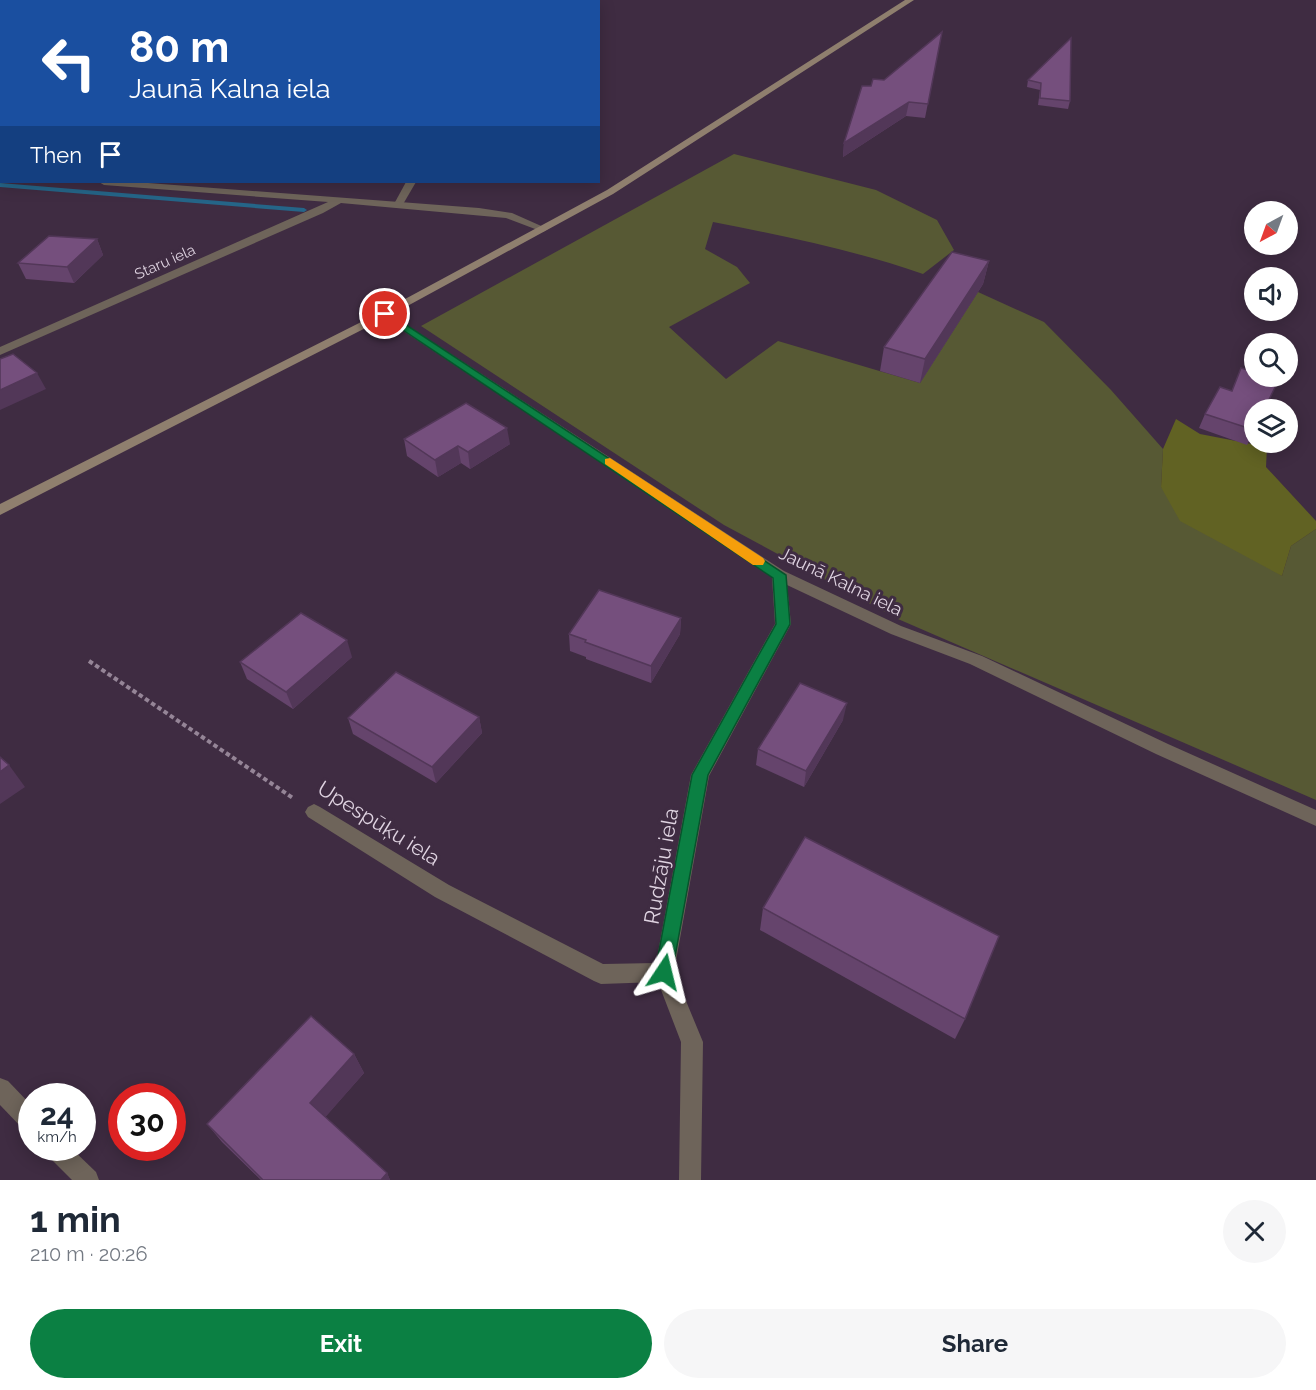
<!DOCTYPE html>
<html lang="en">
<head>
<meta charset="utf-8">
<style>
  :root { --surface:#fff; --page:#f6f6f7; --text:#1f2937; --muted:#747a83; --accent:#0b8043 }
  body { margin:0; font-family:Raleway,sans-serif; background:var(--page); color:var(--text); height:100vh; display:flex; flex-direction:column; font-size:22px; white-space:nowrap }
  * { box-sizing:border-box; margin:0 }
  p { font-size:20px; color:var(--muted) }
  .icon { flex:none; width:33px; height:33px; fill:none; stroke:currentColor; stroke-width:2; stroke-linecap:round; stroke-linejoin:round }
  .map { position:relative; height:1180px; overflow:hidden }
  .panel { display:flex; flex-direction:column; background:var(--surface); flex:1 }
  .panel>* { flex:none }
  .hud { position:absolute; left:0px; top:0px; width:600px; height:183px; box-shadow:0 3px 15px #0003; background:#1a4fa0; color:#fff; overflow:hidden }
  .needle { width:39px; rotate:221deg }
  .controls { position:absolute; left:1244px; top:201px; display:grid; gap:12px }
  .controls a { display:grid; place-items:center; width:54px; height:54px; border-radius:50%; background:var(--surface); box-shadow:0 3px 15px #0003; font-size:30px }
  .speed { position:absolute; left:18px; top:1083px; display:flex; gap:12px; font-size:30px; font-weight:700; text-align:center }
  .speed>* { display:grid; place-content:center; width:78px; height:78px; border-radius:50%; background:var(--surface); box-shadow:0 3px 15px #0003; line-height:1 }
  .speed small { font-size:15px; font-weight:400 }
  .speed .limit { border:9px solid #d22; background:#fff; color:#111 }
  .pin { position:absolute; display:grid; place-items:center; width:51px; height:51px; color:#fff; margin:-26px; border:3px solid #fff; border-radius:50%; box-shadow:0 2px 6px #0007 }
  .me { position:absolute; width:66px; margin:-33px; rotate:10deg; stroke-linejoin:round; filter:drop-shadow(0 0 4px #0008) }
  .turn { display:flex; align-items:center; gap:21px; height:126px; padding:0 30px; font-size:27px }
  .turn .icon { width:78px; height:78px; stroke-width:2.5 }
  .turn b { display:block; font-size:42px; line-height:51px }
  .then { display:flex; align-items:center; height:57px; padding:0 30px; background:#0003; gap:12px; font-size:22px }
  .round { display:grid; place-items:center; flex:none; width:63px; height:63px; border-radius:32px; background:var(--page) }
  .overview { display:flex; align-items:center; justify-content:space-between; height:102px; padding:0 30px }
  h1 { font-size:36px; font-weight:700; line-height:45px }
  .primary-button { display:flex; gap:12px; margin-top:auto; padding:12px 30px }
  .primary-button a { flex:1; height:69px; border-radius:36px; background:var(--accent); color:#fff; font-size:24px; font-weight:700; line-height:69px; text-align:center }
  .primary-button a+a { background:var(--page); color:var(--text) }
  .map>svg:first-child { display:block }
</style>
</head>
<body>
<div class="map">
<svg width="1316" height="1180" viewBox="0 0 1316 1180">
  <rect width="100%" height="100%" fill="#3f2c42"/>
  <path fill="#575934" d="M734,154l142,36 61,30 17,30 -31,24c-69,-24 -139,-38 -210,-52l-8,27 32,18 13,16 -81,44 57,52 52,-38 142,42 58,-91 66,30 67,68 52,59 -2,38 121,89 9,-30 25,-17v271l-418,-181 -174,-94 -303,-199z"/>
  <path fill="#616223" d="M1176,419l24,15 67,13 -1,20 50,54v8l-25,17 -9,30 -102,-55 -19,-34 2,-38z"/>
  <g fill="none" stroke-linecap="round" stroke-linejoin="round">
    <path fill="#256588" fill-rule="evenodd" d="M0,183l304,25 3,2 -3,2 -304,-25z"/>
    <path stroke="#958597" stroke-width="2" stroke-dasharray="2 1.5" stroke-linecap="butt" d="M122,2l3,-2"/>
    <path stroke="#958597" stroke-width="4" stroke-dasharray="4.5 3" stroke-linecap="butt" d="M89,661l204,137"/>
    <path fill="#6e645a" fill-rule="evenodd" d="M406,182h10l-14,24h-6l-2,-2z"/>
    <g fill="#6e645a" fill-rule="evenodd">
      <path d="M0,67h2l-2,5z"/>
      <rect x="0" y="171" width="2" height="6"/>
      <path d="M99,182h36l344,26 33,5 36,16 -5,3 -37,-14 -165,-15 -18,10 -323,142v-8l328,-145 -224,-17z"/>
      <path d="M385,311l399,260 117,55 81,30 186,88 148,66v16l-160,-72 -186,-90 -79,-30 -104,-49 4,39 -82,152 -35,196 29,70 -2,138h-22l2,-138 -23,-60 -57,2 -7,-3 -159,-84 -127,-80 -3,-5 3,-5 6,-3 6,3 129,78 154,79 53,-1 35,-188 84,-151 -3,-47 -391,-261 -2,-2z"/>
      <path d="M0,1078l8,3 24,25v27l-8,-3 -24,-25z"/>
      <path d="M45,1148h26l25,24 3,8h-27l-24,-24z"/>
    </g>
    <path fill="#8f7f6e" fill-rule="evenodd" d="M905,0h9l-301,194 -224,122 -389,199v-11l381,-192 226,-122z"/>
  </g>
  <g fill="#65446c">
    <path d="M942,32l-17,86 -19,-2 -63,41 1,-14 27,-57 13,-6z"/>
    <path d="M1071,38l-1,63 -2,8 -30,-4 2,-15 -13,-3 1,-7z"/>
    <path d="M2,95v31l-2,-1v-29z"/>
    <path d="M97,239l6,16 -29,28 -48,-4 -8,-16z"/>
    <path d="M989,261l-6,23 -63,99 -40,-12 4,-24z"/>
    <path d="M1241,368l13,42v21l-7,14 -48,-17 6,-14 27,-24z"/>
    <path d="M404,439l106,5 -40,25 -9,-6 -23,14 -31,-21z"/>
    <path d="M681,618l-1,16 -29,49 -65,-24v-2l-16,-6 -1,-17z"/>
    <path d="M352,657l-59,52 -46,-30 -7,-17z"/>
    <path d="M479,717l3,16 -46,50 -83,-49 -5,-16z"/>
    <path d="M843,720l-39,67 -48,-22 2,-16z"/>
    <path d="M763,908l202,111 -10,20 -195,-109z"/>
    <path d="M354,1054l10,19 -39,44 62,56 3,7h-129l-39,-38 -15,-18z"/>
  </g>
  <g fill="#523758">
    <path d="M0,0h9l-2,2h-5v3l-2,1z"/>
    <path d="M909,102l-3,14 -63,41 1,-14z"/>
    <path d="M97,239l6,16 -29,28 -7,-16z"/>
    <path d="M989,261l-6,23 -63,99 5,-24z"/>
    <path d="M37,373l9,16 -46,21v-20z"/>
    <path d="M507,428l3,16 -40,25 -2,-17z"/>
    <path d="M458,446l3,17 -23,14 -3,-17z"/>
    <path d="M681,618l-1,16 -29,49v-17z"/>
    <path d="M347,640l5,17 -59,52 -7,-17z"/>
    <path d="M847,703l-4,17 -39,67 2,-16z"/>
    <path d="M479,717l3,16 -46,50 -4,-16z"/>
    <path d="M9,765l16,22 -25,17v-32z"/>
    <path d="M354,1054l10,19 -42,48 -12,-18z"/>
    <path d="M387,1173l3,7h-9z"/>
  </g>
  <g fill="#754f7d" stroke="#523758" stroke-width="1.5">
    <path d="M942,32l-14,72 -19,-2 -65,41 18,-57h9l2,-7 11,1z"/>
    <path d="M1071,38l-1,63 -30,-3 1,-15 -13,-3z"/>
    <path d="M2,95v17h-2v-16z"/>
    <path d="M49,236l48,3 -30,28 -49,-4z"/>
    <path d="M952,252l37,9 -64,98 -41,-12z"/>
    <path d="M13,354l24,19 -37,17v-31z"/>
    <path d="M1241,368l13,4v4h17l8,3 -15,31h-10v20l-49,-16 15,-27 12,4z"/>
    <path d="M466,403l41,25 -39,24 -10,-6 -23,14 -31,-21z"/>
    <path d="M599,590l82,28 -30,48 -66,-24 1,-2 -17,-6z"/>
    <path d="M301,613l46,27 -61,52 -46,-30z"/>
    <path d="M396,672l83,45 -47,50 -84,-49z"/>
    <path d="M800,683l47,20 -41,68 -48,-22z"/>
    <path d="M0,757l9,8 -9,7z"/>
    <path d="M805,837l194,99 -34,83 -202,-111z"/>
    <path d="M311,1016l43,38 -44,49 77,70 -6,7h-118l-56,-56z"/>
  </g>
  <path fill="#0b8043" stroke="#07532c" stroke-width="1.5" d="M385,311l401,264 4,49 -82,151 -37,204 -7,2 -6,-2 -3,-7 37,-197 84,-151 -3,-46 -391,-262 -2,-2z"/>
  <path fill="#f59e0b" d="M610,458l153,100 2,3 -2,4h-10l-148,-101v-5z"/>
  <g text-anchor="middle" dominant-baseline="central" stroke-width="6" stroke-linejoin="round" paint-order="stroke">
    <g font-size="15" fill="#dfd3e1" stroke="#3f2c42">
      <text transform="translate(165 262) rotate(-24)">Staru iela</text>
    </g>
    <g font-size="18" fill="#dfd3e1" stroke="#3f2c42">
      <text transform="translate(841 581) rotate(26)">Jaunā Kalna iela</text>
    </g>
    <g font-size="21" fill="#dfd3e1" stroke="#3f2c42">
      <text transform="translate(379 823) rotate(32)">Upespūķu iela</text>
      <text transform="translate(661 866) rotate(-80)">Rudzāju iela</text>
    </g>
  </g>
</svg>
<div class="controls">
<a><svg class="needle" viewBox="-14 -14 28 28"><path d="M0-13l5 13h-10z" fill="#e53935"/><path d="M0 13l5-13h-10z" fill="#747a83"/></svg></a>
<a><svg class="icon" aria-label="sound" viewBox="0 0 24 24"><path d="M4 9h4l5-4v14l-5-4H4zM17 9q2 3 0 6"/></svg></a>
<a><svg class="icon" aria-label="search" viewBox="0 0 24 24"><circle cx="10" cy="10" r="6"/><path d="M15 15l6 6"/></svg></a>
<a><svg class="icon" aria-label="layers" viewBox="0 0 24 24"><path d="M12 4l9 5-9 5-9-5zM3 14l9 5 9-5"/></svg></a>
</div>
<div class="speed"><div>24<small>km/h</small></div><div class="limit">30</div></div>
<div class="pin" style="left:385px;top:314px;background:#d93025"><svg class="icon" aria-label="arrive" viewBox="0 0 24 24"><path d="M6 21V4h12l-3 4 3 4H6"/></svg></div>
<svg class="me" style="left:664px;top:972px" viewBox="-20 -20 40 40"><path d="M0-17L14 15 0 8-14 15z" fill="#0b8043" stroke="#fff" stroke-width="4"/></svg>
<div class="hud">
<div class="turn"><svg class="icon" aria-label="left" viewBox="0 0 24 24"><path d="M17 20v-9H6M10 6l-5 5 5 5"/></svg><div><b>80 m</b>Jaunā Kalna iela</div></div>
<div class="then">Then<svg class="icon" aria-label="arrive" viewBox="0 0 24 24"><path d="M6 21V4h12l-3 4 3 4H6"/></svg></div>
</div>
</div>
<section class="panel">
<div class="overview"><div><h1>1 min</h1><p>210 m · 20:26</p></div><a class="round"><svg class="icon" aria-label="close" viewBox="0 0 24 24"><path d="M6 6l12 12M18 6L6 18"/></svg></a></div>
<div class="primary-button"><a>Exit</a><a>Share</a></div>
</section>
</body>
</html>
